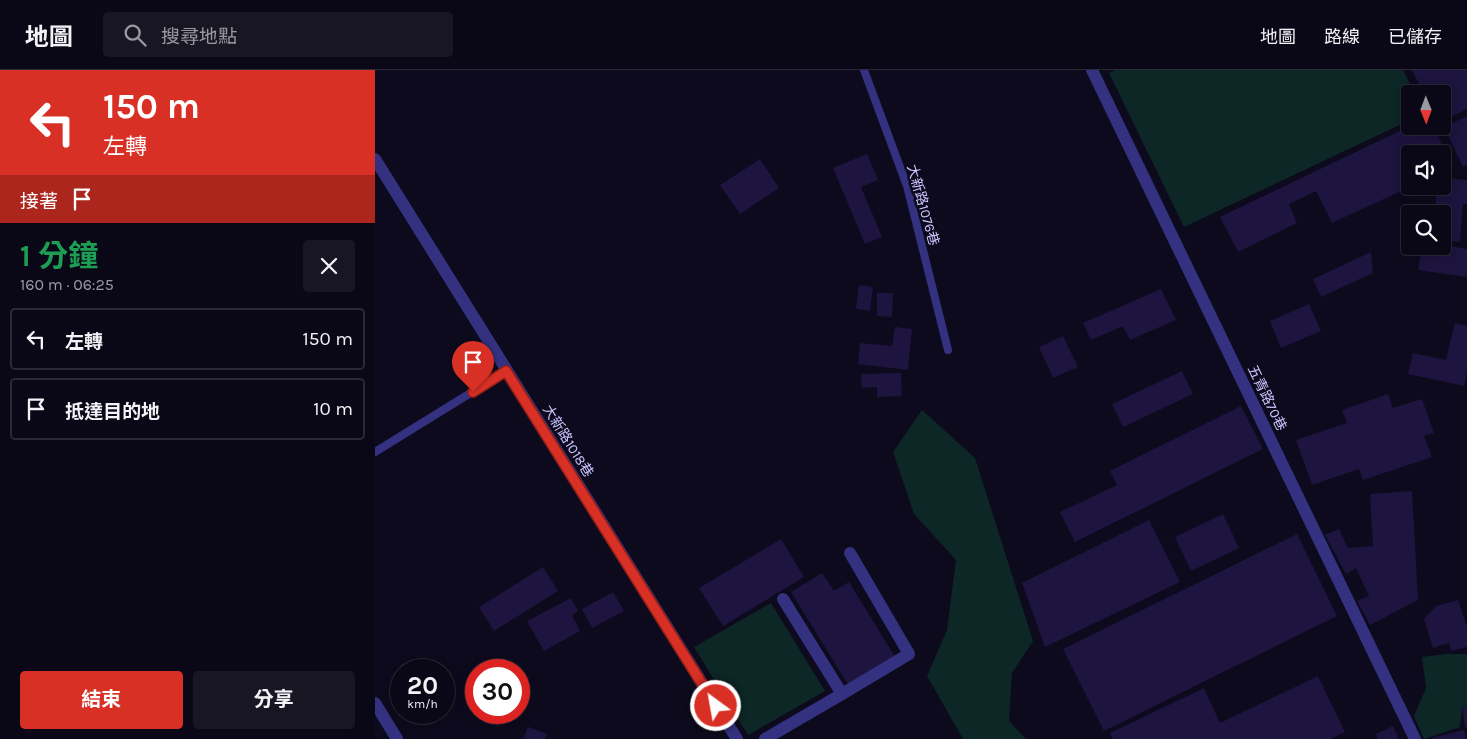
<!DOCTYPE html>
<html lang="zh-TW">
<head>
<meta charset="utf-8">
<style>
  :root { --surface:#0a0816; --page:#181623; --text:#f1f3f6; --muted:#999aa1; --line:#2a2935; --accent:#d93025 }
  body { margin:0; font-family:Karla,"Noto Sans TC",sans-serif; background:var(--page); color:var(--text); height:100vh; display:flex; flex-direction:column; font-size:19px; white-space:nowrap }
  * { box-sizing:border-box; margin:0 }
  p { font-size:16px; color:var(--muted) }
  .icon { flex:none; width:28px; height:28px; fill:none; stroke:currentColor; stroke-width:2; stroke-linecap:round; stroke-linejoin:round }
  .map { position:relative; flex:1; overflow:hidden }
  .sheet { display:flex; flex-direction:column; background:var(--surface); width:375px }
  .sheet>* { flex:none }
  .guide { background:#d93025; color:#fff; overflow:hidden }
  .needle { width:32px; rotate:179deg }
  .fabs { position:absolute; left:1026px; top:15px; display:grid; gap:10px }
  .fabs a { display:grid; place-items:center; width:50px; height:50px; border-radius:5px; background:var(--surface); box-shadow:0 2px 12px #0003,0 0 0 1px var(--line); font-size:25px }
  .speed { position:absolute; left:15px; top:589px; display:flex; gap:10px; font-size:25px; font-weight:700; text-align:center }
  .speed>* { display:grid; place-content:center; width:65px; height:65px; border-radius:50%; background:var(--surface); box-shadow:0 2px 12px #0003,0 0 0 1px var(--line); line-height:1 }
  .speed small { font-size:12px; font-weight:400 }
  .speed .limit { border:8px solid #d22; background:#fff; color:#111 }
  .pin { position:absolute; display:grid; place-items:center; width:42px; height:42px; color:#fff; margin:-51px -21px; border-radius:50% 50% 50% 0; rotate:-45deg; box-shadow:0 0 5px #0007 }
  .pin .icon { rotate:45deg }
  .me { position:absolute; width:55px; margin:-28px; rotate:328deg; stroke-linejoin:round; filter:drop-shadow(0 0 4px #0008) }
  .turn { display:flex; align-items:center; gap:18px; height:105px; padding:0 20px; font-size:22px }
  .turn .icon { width:65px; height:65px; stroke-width:2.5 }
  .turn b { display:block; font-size:35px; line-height:42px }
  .then { display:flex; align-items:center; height:48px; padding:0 20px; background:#0003; gap:10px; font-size:19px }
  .round { display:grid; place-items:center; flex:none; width:52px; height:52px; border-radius:5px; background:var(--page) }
  .head { display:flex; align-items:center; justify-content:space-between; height:85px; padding:0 20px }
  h1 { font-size:30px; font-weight:700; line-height:38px; color:#1e9e55 }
  .cta { display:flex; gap:10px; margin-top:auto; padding:10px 20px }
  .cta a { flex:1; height:58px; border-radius:5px; background:var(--accent); color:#fff; font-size:20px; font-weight:700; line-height:58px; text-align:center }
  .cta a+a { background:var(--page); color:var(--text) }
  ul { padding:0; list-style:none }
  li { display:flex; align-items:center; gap:15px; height:62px; margin:0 10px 8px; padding:0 10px; border:2px solid var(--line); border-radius:5px }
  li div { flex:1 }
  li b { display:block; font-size:19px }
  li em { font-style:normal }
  header { display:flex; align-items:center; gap:30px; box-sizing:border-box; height:70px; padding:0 25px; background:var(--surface); border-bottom:1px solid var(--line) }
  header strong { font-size:24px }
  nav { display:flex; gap:28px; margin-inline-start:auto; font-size:18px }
  .search { width:350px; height:45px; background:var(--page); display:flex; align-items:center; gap:12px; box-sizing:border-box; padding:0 18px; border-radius:5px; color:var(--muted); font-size:19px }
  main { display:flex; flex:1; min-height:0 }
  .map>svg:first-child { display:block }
</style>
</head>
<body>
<header>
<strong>地圖</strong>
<div class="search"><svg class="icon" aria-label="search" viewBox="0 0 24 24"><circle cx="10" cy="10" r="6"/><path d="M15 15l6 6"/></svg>搜尋地點</div>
<nav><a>地圖</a><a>路線</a><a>已儲存</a></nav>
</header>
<main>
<section class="sheet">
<div class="guide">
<div class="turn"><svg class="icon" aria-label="left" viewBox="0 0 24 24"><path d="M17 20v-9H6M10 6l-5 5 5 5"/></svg><div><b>150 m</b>左轉</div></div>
<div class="then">接著<svg class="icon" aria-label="arrive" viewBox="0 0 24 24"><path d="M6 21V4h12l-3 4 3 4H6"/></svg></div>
</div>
<div class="head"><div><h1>1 分鐘</h1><p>160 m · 06:25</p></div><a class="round"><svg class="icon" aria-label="close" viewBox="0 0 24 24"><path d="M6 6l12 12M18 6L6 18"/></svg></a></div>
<ul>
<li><svg class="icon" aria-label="left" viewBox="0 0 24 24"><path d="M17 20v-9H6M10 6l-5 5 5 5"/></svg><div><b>左轉</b></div><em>150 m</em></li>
<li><svg class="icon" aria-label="arrive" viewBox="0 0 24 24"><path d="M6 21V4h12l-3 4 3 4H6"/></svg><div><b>抵達目的地</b></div><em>10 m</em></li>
</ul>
<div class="cta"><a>結束</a><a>分享</a></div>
</section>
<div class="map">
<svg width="1092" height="669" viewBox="0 0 1092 669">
  <rect width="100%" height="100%" fill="#0d0a1d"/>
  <g fill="#0c2726">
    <path d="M741,0h287l12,24h-5v26l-226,107 -75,-154z"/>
    <path d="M547,340l53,48 58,183 -21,32 -3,48 17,18h-63l-36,-63 20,-46 9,-70 -42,-46 -21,-62z"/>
    <path d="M396,533l54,88 -77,44 -54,-88z"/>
    <path d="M1071,584h21v52l-5,1 -2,20 -36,12 -10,-23 12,-28 -4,-31z"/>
  </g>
  <g fill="#1d143f">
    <path d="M1037,0h55v39l-24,12v-27h-19z"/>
    <path d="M1092,46v49l-4,2 -19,-40z"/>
    <path d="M1035,56h23l20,41 -10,5v-18h-33v33l-78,36 -16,-32 -27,13 8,19 -59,29 -18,-35z"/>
    <path d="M492,84l11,26 -17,7 21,50 -17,7 -32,-76z"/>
    <path d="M385,89l19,29 -39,26 -20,-29z"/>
    <path d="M1068,108l24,2v24h-4l-3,38 -17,-2v-26h-8l2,-28h6z"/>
    <path d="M1068,175l24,4v28l-49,-7 4,-24z"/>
    <path d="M996,182l2,21 -52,24 -8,-18z"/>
    <path d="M484,215l14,2 -3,24 -14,-2z"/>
    <path d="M786,219l15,31 -46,20 -7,-14 -32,14 -8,-17z"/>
    <path d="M502,223h16l-1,24 -15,-1z"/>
    <path d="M934,234l12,27 -40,17 -11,-27z"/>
    <path d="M1080,253l12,3v45l-3,15 -56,-12 5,-21 33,7z"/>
    <path d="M520,257l17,2 -4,41 -50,-6 2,-21 32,3z"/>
    <path d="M688,266l15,31 -25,11 -14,-31z"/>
    <path d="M807,301l11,23 -70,33 -11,-23z"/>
    <path d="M526,303l1,23 -25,1v-10l-15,1 -1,-14z"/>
    <path d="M1013,324l5,14 29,-9 12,34 -10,3 8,21 -69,23 -4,-11 -47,16 -16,-45 51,-17 -5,-13z"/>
    <path d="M866,336l22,43 -188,93 -15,-30 57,-27 -7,-14z"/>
    <path d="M1037,421l6,109 -48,25 -13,-24 12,-5 -13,-28 -10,6 -21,-39 14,-6 9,19 25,-2 -3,-52z"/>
    <path d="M848,444l16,34 -48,23 -16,-34z"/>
    <path d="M774,450l31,62 -135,65 -23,-64z"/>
    <path d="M922,464l40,82 -233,115 -41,-82z"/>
    <path d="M406,469l23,38 -81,49 -24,-38z"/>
    <path d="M168,497l15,24 -64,40 -15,-24z"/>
    <path d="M447,503l12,18 15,-9 48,78 -47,28 -59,-96z"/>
    <path d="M238,522l11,19 -32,17 -10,-19z"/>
    <path d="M196,528l7,13 -6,4 8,16 -36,20 -17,-30z"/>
    <path d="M1083,530l9,27v20l-16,4 -2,-8 -16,5 -9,-29 12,-13z"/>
    <path d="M943,606l27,56 -15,7h-217l-3,-6 94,-45 16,35z"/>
    <path d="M1092,636v21l-2,1 -3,-21z"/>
    <path d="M1018,656l6,13h-21l-2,-5z"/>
    <path d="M153,657l19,7 -2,5h-22z"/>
    <path d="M1089,660l2,9h-34v-1z"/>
  </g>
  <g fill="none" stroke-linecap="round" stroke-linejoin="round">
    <g stroke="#333180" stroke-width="8">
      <path d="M489,0l43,116 41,164"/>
      <path d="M0,382l131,-81"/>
    </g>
    <g stroke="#333180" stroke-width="12">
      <path d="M717,0l323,669"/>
      <path d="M0,89l362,580"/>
      <path d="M467,624l67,-40 -59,-101"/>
      <path d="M0,633l22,36"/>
      <path d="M390,669l77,-45 -59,-95"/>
    </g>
  </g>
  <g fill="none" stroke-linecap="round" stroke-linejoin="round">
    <defs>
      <path id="route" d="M98,322l33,-21 210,335"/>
    </defs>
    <use href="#route" stroke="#8d1f18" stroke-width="12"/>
    <use href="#route" stroke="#d93025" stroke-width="9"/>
  </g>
  <g text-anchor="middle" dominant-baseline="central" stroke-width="5" stroke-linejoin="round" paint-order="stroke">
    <g font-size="14" fill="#ccc5ff" stroke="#0d0a1d">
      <text transform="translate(548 135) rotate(74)">大新路1076巷</text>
      <text transform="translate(892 328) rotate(64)">五青路70巷</text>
      <text transform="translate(193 371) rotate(58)">大新路1018巷</text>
    </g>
  </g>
</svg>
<div class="fabs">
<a><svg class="needle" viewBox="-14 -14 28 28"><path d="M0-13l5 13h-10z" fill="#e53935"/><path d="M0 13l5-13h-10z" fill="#999aa1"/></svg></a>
<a><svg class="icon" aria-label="sound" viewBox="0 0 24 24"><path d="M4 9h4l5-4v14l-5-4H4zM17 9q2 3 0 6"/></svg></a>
<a><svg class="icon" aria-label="search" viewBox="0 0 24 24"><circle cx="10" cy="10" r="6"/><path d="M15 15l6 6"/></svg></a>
</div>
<div class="speed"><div>20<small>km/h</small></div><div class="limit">30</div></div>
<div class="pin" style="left:98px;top:322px;background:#d93025"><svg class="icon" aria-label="arrive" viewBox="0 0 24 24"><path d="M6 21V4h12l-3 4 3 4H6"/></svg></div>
<svg class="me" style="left:341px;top:636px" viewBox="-20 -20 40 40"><circle r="17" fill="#d93025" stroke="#fff" stroke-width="3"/><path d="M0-11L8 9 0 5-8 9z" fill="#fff"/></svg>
</div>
</main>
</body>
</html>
